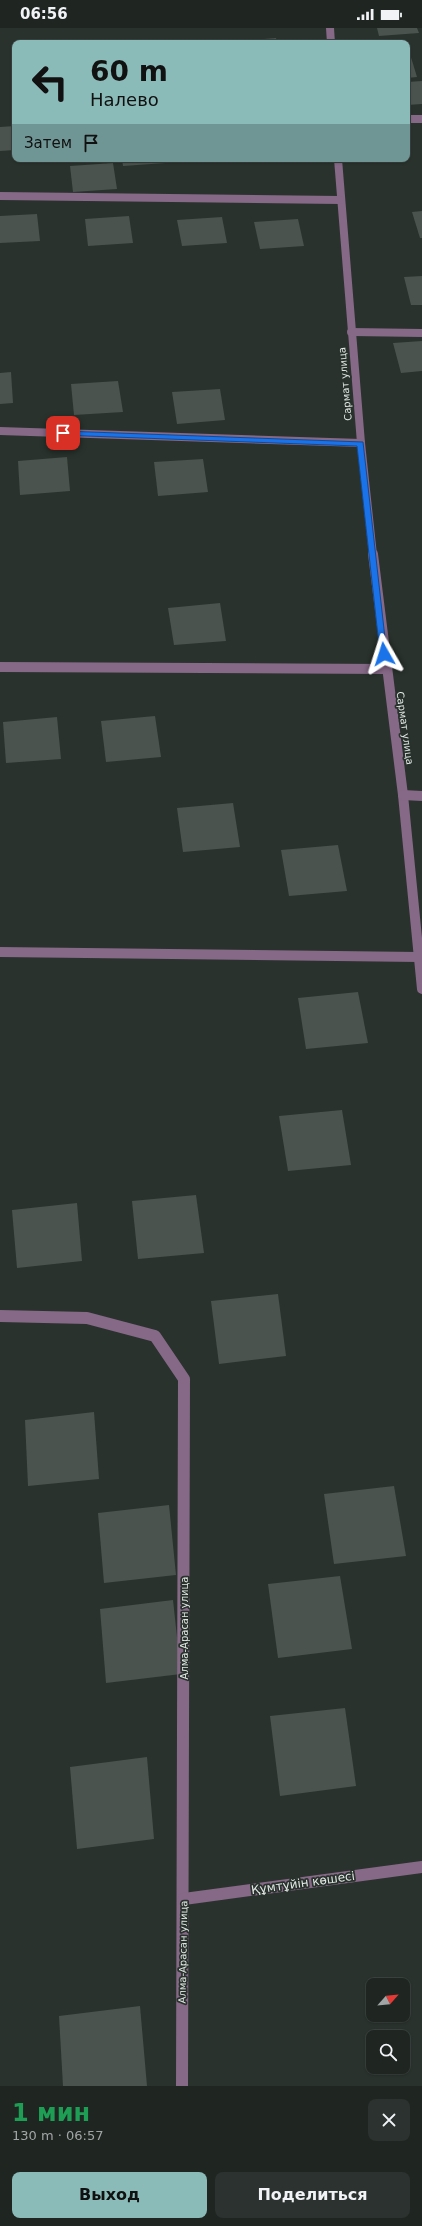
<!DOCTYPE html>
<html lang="ru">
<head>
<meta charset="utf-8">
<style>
  :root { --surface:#1f2622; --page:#2c322f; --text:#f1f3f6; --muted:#a1a5a5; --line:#3c4340; --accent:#8bbbb9 }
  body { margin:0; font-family:"DejaVu Sans",sans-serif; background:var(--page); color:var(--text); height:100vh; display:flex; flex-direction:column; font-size:15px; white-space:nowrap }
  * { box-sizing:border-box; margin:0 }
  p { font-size:13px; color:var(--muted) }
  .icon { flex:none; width:22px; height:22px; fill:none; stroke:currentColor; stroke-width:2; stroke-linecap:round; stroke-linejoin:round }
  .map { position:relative; height:2058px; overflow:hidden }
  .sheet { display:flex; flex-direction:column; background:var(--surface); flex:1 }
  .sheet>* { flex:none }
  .top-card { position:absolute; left:12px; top:12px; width:398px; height:122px; border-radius:8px; box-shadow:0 1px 3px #0004,0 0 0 1px var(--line); background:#8bbbb9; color:#111; overflow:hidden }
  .needle { width:26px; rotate:63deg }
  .buttons { position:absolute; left:366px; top:1950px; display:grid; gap:8px }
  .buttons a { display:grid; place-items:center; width:44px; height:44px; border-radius:8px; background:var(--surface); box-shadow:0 1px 3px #0004,0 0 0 1px var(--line); font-size:20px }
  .pin { position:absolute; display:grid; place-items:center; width:34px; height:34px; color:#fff; margin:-17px; border-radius:8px; box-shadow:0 2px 6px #0006 }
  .me { position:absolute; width:44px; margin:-22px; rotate:354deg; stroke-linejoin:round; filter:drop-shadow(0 0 3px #0008) }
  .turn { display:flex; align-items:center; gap:14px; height:84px; padding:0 12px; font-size:18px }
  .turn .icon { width:52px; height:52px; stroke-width:2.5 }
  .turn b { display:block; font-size:28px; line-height:34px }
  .then { display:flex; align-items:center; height:38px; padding:0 12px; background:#0003; gap:8px; font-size:15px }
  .round { display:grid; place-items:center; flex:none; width:42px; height:42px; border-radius:8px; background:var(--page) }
  .headline { display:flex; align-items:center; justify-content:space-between; height:68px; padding:0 12px }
  h1 { font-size:24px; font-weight:700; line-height:30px; color:#1e9e55 }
  .button { display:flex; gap:8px; margin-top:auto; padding:8px 12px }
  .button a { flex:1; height:46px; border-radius:8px; background:var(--accent); color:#111; font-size:16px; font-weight:700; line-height:46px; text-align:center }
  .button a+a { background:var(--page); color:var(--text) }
  .status { display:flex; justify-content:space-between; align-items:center; height:28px; padding:0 20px; background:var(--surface); direction:ltr }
  .status svg { height:11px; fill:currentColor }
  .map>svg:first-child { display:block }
</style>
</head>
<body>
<div class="status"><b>06:56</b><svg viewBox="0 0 49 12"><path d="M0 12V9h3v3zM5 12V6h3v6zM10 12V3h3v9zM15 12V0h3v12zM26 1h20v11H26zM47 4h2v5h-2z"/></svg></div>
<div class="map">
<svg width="422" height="2058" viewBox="0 0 422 2058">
  <rect width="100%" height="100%" fill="#29322d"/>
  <g fill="#4a534e">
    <path d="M377,0h40l2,5 -40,3z"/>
    <path d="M276,10l1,5h-40l-1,-2z"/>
    <path d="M407,26h3l7,23 -10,1z"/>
    <path d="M422,53v23l-15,1v-23z"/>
    <path d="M15,98v24l-15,1v-24z"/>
    <path d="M122,131h43l1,4 -43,3z"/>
    <path d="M113,135l4,26 -44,3 -3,-26z"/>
    <path d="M422,183v27h-2l-8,-26z"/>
    <path d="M37,186l3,27 -40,2v-27z"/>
    <path d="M129,188l4,27 -45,3 -3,-27z"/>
    <path d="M222,189l5,26 -45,3 -5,-26z"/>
    <path d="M298,191l6,27 -44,3 -6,-27z"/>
    <path d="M422,248v29h-11l-7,-28z"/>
    <path d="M422,313v30l-21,2 -8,-30z"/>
    <path d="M11,344l2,31 -13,1v-31z"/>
    <path d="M118,353l5,31 -49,3 -3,-31z"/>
    <path d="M220,361l5,31 -48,4 -5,-32z"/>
    <path d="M67,429l3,34 -50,4 -2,-34z"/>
    <path d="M203,431l5,33 -50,4 -4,-34z"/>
    <path d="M220,575l6,38 -52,4 -6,-37z"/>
    <path d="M155,688l6,41 -55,5 -5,-41z"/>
    <path d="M57,689l4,42 -55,4 -3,-41z"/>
    <path d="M233,775l7,44 -57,5 -6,-44z"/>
    <path d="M338,817l9,46 -58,5 -8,-46z"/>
    <path d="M358,964l10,51 -62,6 -8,-51z"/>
    <path d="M342,1082l9,55 -63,6 -9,-55z"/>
    <path d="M196,1167l8,58 -66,6 -6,-58z"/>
    <path d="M77,1175l5,58 -65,7 -5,-58z"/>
    <path d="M278,1266l8,62 -67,8 -8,-63z"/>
    <path d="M94,1384l5,67 -71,7 -3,-66z"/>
    <path d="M394,1458l12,70 -72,8 -10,-70z"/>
    <path d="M169,1477l7,70 -72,8 -6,-70z"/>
    <path d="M340,1548l12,73 -74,9 -10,-74z"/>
    <path d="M173,1572l8,74 -75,9 -6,-74z"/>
    <path d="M345,1680l11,78 -76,10 -10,-80z"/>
    <path d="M147,1729l7,82 -77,10 -7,-82z"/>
    <path d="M140,1978l7,80h-84l-4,-70z"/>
  </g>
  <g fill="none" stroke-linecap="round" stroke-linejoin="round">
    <g stroke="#866887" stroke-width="8">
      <path d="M330,0l1,15"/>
      <path d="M407,91h15"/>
      <path d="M338,131l23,284 12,112"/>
      <path d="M0,168l340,4"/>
      <path d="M351,304l71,1"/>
      <path d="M0,403l361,12"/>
    </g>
    <g stroke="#866887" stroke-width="10">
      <path d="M373,526l30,241 19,194"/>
      <path d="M0,639l386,2"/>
      <path d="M403,767l19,1"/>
      <path d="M0,924l419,5"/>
    </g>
    <g stroke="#866887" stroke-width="12">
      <path d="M0,1288l87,2 68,18 29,43 -2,707"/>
      <path d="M184,1871l238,-32"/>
    </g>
  </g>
  <path fill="#1a73e8" stroke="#114b97" d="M63,403l300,11 24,214 -3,1 -4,-3 -23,-208 -297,-11v-3z"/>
  <g text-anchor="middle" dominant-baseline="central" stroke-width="3.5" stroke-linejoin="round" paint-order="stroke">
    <g font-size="10" fill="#e2e8e5" stroke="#29322d">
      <text transform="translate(345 356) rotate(-95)">Сармат улица</text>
      <text transform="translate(405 700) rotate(82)">Сармат улица</text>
      <text transform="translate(184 1600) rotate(-90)">Алма-Арасан улица</text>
      <text transform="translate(183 1924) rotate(-89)">Алма-Арасан улица</text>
    </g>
    <g font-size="12" fill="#e2e8e5" stroke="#29322d">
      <text transform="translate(303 1855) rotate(-8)">Құмтұйiн көшесі</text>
    </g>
  </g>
</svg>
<div class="buttons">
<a><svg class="needle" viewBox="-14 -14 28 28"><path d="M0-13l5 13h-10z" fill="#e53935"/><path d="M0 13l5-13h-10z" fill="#a1a5a5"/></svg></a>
<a><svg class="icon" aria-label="search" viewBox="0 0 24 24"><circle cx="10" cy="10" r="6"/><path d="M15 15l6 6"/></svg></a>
</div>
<div class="pin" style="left:63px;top:405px;background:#d93025"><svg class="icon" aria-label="arrive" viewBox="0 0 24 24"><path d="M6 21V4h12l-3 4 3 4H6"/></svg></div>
<svg class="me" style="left:384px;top:626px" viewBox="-20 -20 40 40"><path d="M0-17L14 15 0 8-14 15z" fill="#1a73e8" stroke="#fff" stroke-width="4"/></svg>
<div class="top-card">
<div class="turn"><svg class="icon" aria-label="left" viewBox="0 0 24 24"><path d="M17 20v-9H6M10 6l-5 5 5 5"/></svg><div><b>60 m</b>Налево</div></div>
<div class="then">Затем<svg class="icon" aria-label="arrive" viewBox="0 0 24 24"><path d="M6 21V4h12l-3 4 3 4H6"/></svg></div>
</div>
</div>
<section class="sheet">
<div class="headline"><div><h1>1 мин</h1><p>130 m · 06:57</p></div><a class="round"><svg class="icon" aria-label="close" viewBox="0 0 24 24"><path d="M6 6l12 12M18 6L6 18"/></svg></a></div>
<div class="button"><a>Выход</a><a>Поделиться</a></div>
</section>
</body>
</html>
